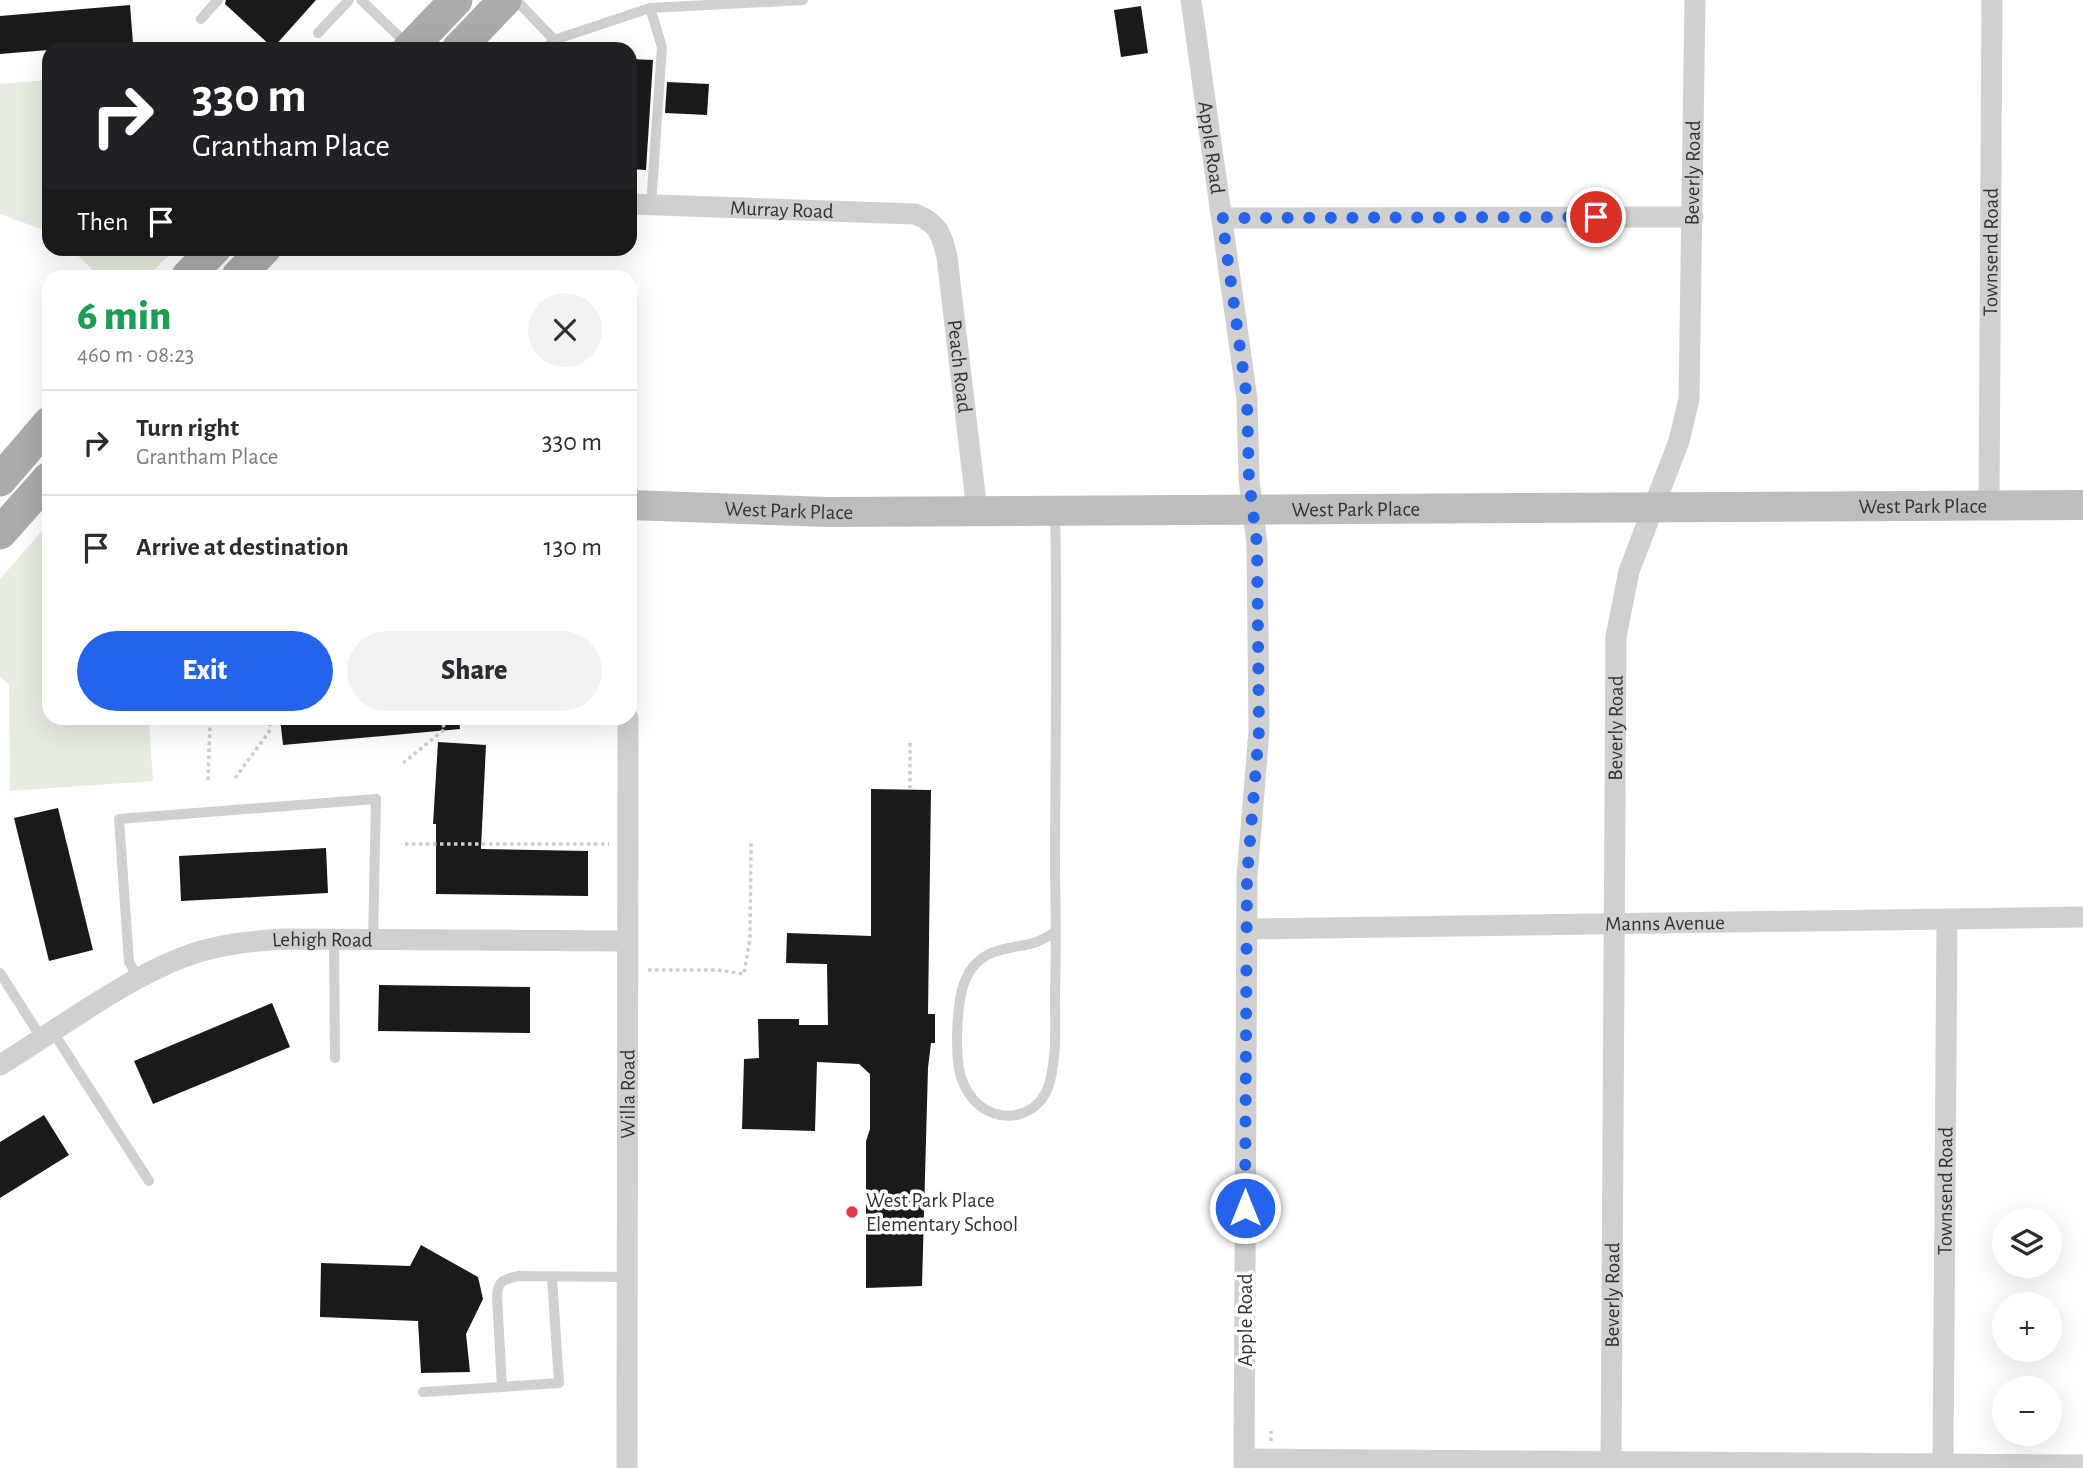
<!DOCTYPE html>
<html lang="en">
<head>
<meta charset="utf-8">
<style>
  :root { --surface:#fff; --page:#f2f2f3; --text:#2b2b33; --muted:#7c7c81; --line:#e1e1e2; --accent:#2563eb }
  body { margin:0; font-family:"Alegreya Sans",sans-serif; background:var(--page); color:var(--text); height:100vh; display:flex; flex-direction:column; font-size:26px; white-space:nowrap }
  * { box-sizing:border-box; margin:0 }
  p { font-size:23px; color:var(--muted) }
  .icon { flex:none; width:38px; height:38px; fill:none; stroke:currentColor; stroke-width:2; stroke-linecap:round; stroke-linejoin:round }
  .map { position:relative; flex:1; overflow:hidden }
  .details { position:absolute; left:42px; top:270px; width:595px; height:455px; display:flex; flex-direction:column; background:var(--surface); border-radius:21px; box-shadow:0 7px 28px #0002 }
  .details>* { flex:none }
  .top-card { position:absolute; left:42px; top:42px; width:595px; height:214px; border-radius:21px; box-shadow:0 7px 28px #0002; background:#202124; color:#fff; overflow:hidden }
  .tools { position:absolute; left:1992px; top:1208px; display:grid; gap:14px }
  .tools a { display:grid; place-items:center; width:70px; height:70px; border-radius:50%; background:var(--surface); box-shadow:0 7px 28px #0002; font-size:35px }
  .pin { position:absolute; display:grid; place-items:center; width:60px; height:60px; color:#fff; margin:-30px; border:4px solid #fff; border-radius:50%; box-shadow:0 2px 7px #0007 }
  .me { position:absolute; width:77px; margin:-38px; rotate:0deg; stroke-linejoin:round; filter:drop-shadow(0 0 5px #0008) }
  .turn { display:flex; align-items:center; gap:24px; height:147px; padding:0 35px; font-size:32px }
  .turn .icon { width:91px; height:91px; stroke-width:2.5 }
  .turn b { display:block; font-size:49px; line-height:60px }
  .then { display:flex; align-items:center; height:66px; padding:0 35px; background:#0003; gap:14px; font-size:26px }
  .round { display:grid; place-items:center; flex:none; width:74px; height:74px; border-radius:37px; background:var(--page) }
  .summary { display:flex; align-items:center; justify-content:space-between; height:119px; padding:0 35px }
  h1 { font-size:42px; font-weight:800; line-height:52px; color:#1e9e55 }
  .action { display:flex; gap:14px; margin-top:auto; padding:14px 35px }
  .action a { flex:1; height:80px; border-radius:42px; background:var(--accent); color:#fff; font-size:28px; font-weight:800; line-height:80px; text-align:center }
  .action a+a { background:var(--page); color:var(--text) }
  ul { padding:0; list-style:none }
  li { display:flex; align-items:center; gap:21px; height:105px; padding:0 35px; border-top:2px solid var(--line) }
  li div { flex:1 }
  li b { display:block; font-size:26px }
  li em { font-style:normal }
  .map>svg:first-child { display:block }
</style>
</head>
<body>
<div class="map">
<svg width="2083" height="1468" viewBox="0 0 2083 1468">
  <rect width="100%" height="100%" fill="#fff"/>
  <g fill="#e6ecdf">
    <path d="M49,80v152l-49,-18v-130z"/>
    <path d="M71,249h104l-27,27h-49z"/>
    <path d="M49,523v195h100l4,63 -143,10 -1,-106 -9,-8v-98z"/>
  </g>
  <g fill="#1a1a1a">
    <path d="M226,0h90l-43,48 -48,-44z"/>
    <path d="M130,5l3,38 -133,11v-38z"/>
    <path d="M1141,6l7,47 -27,4 -7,-47z"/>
    <path d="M630,59l23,1 -7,110 -16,-1z"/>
    <path d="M667,82l42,2 -2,31 -42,-2z"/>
    <path d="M280,718h179l1,11 -177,16z"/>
    <path d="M438,742l48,3 -5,104 107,2v45l-152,-2v-70h-3z"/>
    <path d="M871,789l60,1 -3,224h7v29h-4l-3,25 -6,218 -56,2v-147l4,-12v-55l-11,-10 -42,-2 -2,69 -73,-2 2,-70 15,-1 -1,-39h41v6h29l-1,-61 -41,-1 1,-30 84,3z"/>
    <path d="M58,808l35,142 -44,11 -35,-143z"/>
    <path d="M326,848l2,45 -147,8 -2,-45z"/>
    <path d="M379,985l151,2v46l-152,-2z"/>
    <path d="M272,1003l18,44 -137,57 -19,-43z"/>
    <path d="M44,1115l25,40 -69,43v-56z"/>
    <path d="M421,1245l57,32 5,22 -17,35 4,38 -49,1 -3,-52 -98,-4 1,-54 89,3z"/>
  </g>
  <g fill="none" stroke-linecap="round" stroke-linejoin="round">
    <g stroke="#cdcdcd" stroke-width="3.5" stroke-dasharray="3.5 3.5" stroke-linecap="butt">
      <path d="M910,743v47"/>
      <path d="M403,763l42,-34 -5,-11"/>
      <path d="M235,778l34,-46 2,-14"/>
      <path d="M208,780l2,-55"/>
      <path d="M405,844h204"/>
      <path d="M648,970h70l26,4 6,-36 1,-98"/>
      <path d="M1271,1441v-10"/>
    </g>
    <g stroke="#d0d0d0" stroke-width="10">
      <path d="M361,0l46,44"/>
      <path d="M516,0l47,49"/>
      <path d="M650,8l12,39 -11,158"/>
      <path d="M201,19l17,-19"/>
      <path d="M318,33l31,-33"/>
      <path d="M545,49l9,-9 96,-32 153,-8"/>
      <path d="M1055,513c3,120 0,241 0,361 1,41 1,81 0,122 0,28 2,57 -5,85 -9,38 -53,46 -77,18 -16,-19 -16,-40 -16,-64 1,-33 3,-73 40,-84 26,-8 34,-2 59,-20"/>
      <path d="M334,940l1,118"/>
      <path d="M0,973l42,66"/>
      <path d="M139,979l-10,-17 -10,-143 257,-20 -3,141"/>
      <path d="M53,1032l96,149"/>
      <path d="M502,1387l57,-4 -7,-106"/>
      <path d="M423,1392l79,-5 -5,-90c0,-16 7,-18 22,-21l108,1"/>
    </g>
    <g stroke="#d0d0d0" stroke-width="21">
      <path id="s1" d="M1191,0l56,399 2,81 8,64 2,187 -12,146 -3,591"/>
      <path id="s2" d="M630,204l285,10c24,10 26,19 32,43l30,254"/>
      <path d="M1222,218l471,-1"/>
      <path id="s3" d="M1989,506l3,-506"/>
      <path id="s4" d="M1247,929l836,-12"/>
      <path id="s5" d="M0,1065c59,-36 128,-89 192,-111 30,-10 60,-13 91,-15l344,2"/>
      <path d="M1244,1459l839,6"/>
      <path id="s6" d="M1943,1464l4,-545"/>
      <path id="s7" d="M627,1468l1,-750"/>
      <path id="s8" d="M1611,1468l5,-831 13,-66 50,-130 10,-42 6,-399"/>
    </g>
    <path stroke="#bdbdbd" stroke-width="30" id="s9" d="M630,505l198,7 1255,-7"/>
    <g stroke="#ababab" stroke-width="33">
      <path d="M409,49l47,-49"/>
      <path d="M458,49l47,-49"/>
      <path d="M188,276l27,-28"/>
      <path d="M238,276l27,-28"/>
      <path d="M0,480l49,-57"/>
      <path d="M0,533l49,-55"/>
    </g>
  </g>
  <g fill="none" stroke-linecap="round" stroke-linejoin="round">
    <path stroke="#2563eb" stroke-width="12" stroke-dasharray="0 21.6" d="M1245,1208l2,-331 12,-146 -2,-187 -8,-64 -2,-81 -25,-181 374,-1"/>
  </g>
  <circle fill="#e63946" stroke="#fff" stroke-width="2.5" cx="852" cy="1212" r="7"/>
  <g text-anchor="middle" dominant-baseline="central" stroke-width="7" stroke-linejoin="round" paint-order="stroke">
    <g font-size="21" fill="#333" stroke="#fff">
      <text stroke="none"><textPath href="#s1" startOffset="149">Apple Road</textPath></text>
      <text stroke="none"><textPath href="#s8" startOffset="1307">Beverly Road</textPath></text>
      <text stroke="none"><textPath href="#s2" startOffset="152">Murray Road</textPath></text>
      <text stroke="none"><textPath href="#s3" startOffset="254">Townsend Road</textPath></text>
      <text stroke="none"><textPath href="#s2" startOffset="452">Peach Road</textPath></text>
      <text stroke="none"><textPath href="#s9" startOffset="1293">West Park Place</textPath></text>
      <text stroke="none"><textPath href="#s9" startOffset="726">West Park Place</textPath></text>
      <text stroke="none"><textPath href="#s9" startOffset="159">West Park Place</textPath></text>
      <text stroke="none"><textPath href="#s8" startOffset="740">Beverly Road</textPath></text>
      <text stroke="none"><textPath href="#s4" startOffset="418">Manns Avenue</textPath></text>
      <text stroke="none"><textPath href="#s5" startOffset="354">Lehigh Road</textPath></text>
      <text stroke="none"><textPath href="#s7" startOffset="374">Willa Road</textPath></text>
      <text stroke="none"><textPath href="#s6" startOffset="273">Townsend Road</textPath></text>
      <text stroke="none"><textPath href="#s8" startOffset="173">Beverly Road</textPath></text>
      <text transform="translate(1245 1320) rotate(-90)">Apple Road</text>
    </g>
    <g font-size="21" fill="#333" stroke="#fff" text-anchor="start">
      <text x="866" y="1200">West Park Place<tspan x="866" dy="24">Elementary School</tspan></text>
    </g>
  </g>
</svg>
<div class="tools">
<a><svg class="icon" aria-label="layers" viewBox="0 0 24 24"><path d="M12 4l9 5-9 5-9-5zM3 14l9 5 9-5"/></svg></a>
<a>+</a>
<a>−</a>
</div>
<div class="pin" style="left:1596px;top:217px;background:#d93025"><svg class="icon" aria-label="arrive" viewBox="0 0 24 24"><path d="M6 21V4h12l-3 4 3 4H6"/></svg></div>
<svg class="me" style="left:1245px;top:1208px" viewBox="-20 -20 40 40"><circle r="17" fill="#2563eb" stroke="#fff" stroke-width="3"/><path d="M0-11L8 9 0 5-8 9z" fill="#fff"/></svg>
<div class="top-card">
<div class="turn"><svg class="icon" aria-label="right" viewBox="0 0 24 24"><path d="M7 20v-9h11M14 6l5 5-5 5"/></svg><div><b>330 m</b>Grantham Place</div></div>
<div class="then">Then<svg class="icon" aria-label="arrive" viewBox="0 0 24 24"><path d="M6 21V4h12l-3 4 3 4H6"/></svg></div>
</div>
<section class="details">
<div class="summary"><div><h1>6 min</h1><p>460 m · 08:23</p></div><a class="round"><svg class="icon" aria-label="close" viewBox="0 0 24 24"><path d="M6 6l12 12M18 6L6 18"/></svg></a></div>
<ul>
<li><svg class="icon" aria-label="right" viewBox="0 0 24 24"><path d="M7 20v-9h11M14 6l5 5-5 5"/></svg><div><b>Turn right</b><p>Grantham Place</p></div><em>330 m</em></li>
<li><svg class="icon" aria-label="arrive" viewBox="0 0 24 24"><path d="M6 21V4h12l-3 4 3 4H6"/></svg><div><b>Arrive at destination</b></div><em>130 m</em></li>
</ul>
<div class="action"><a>Exit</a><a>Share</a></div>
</section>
</div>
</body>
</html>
